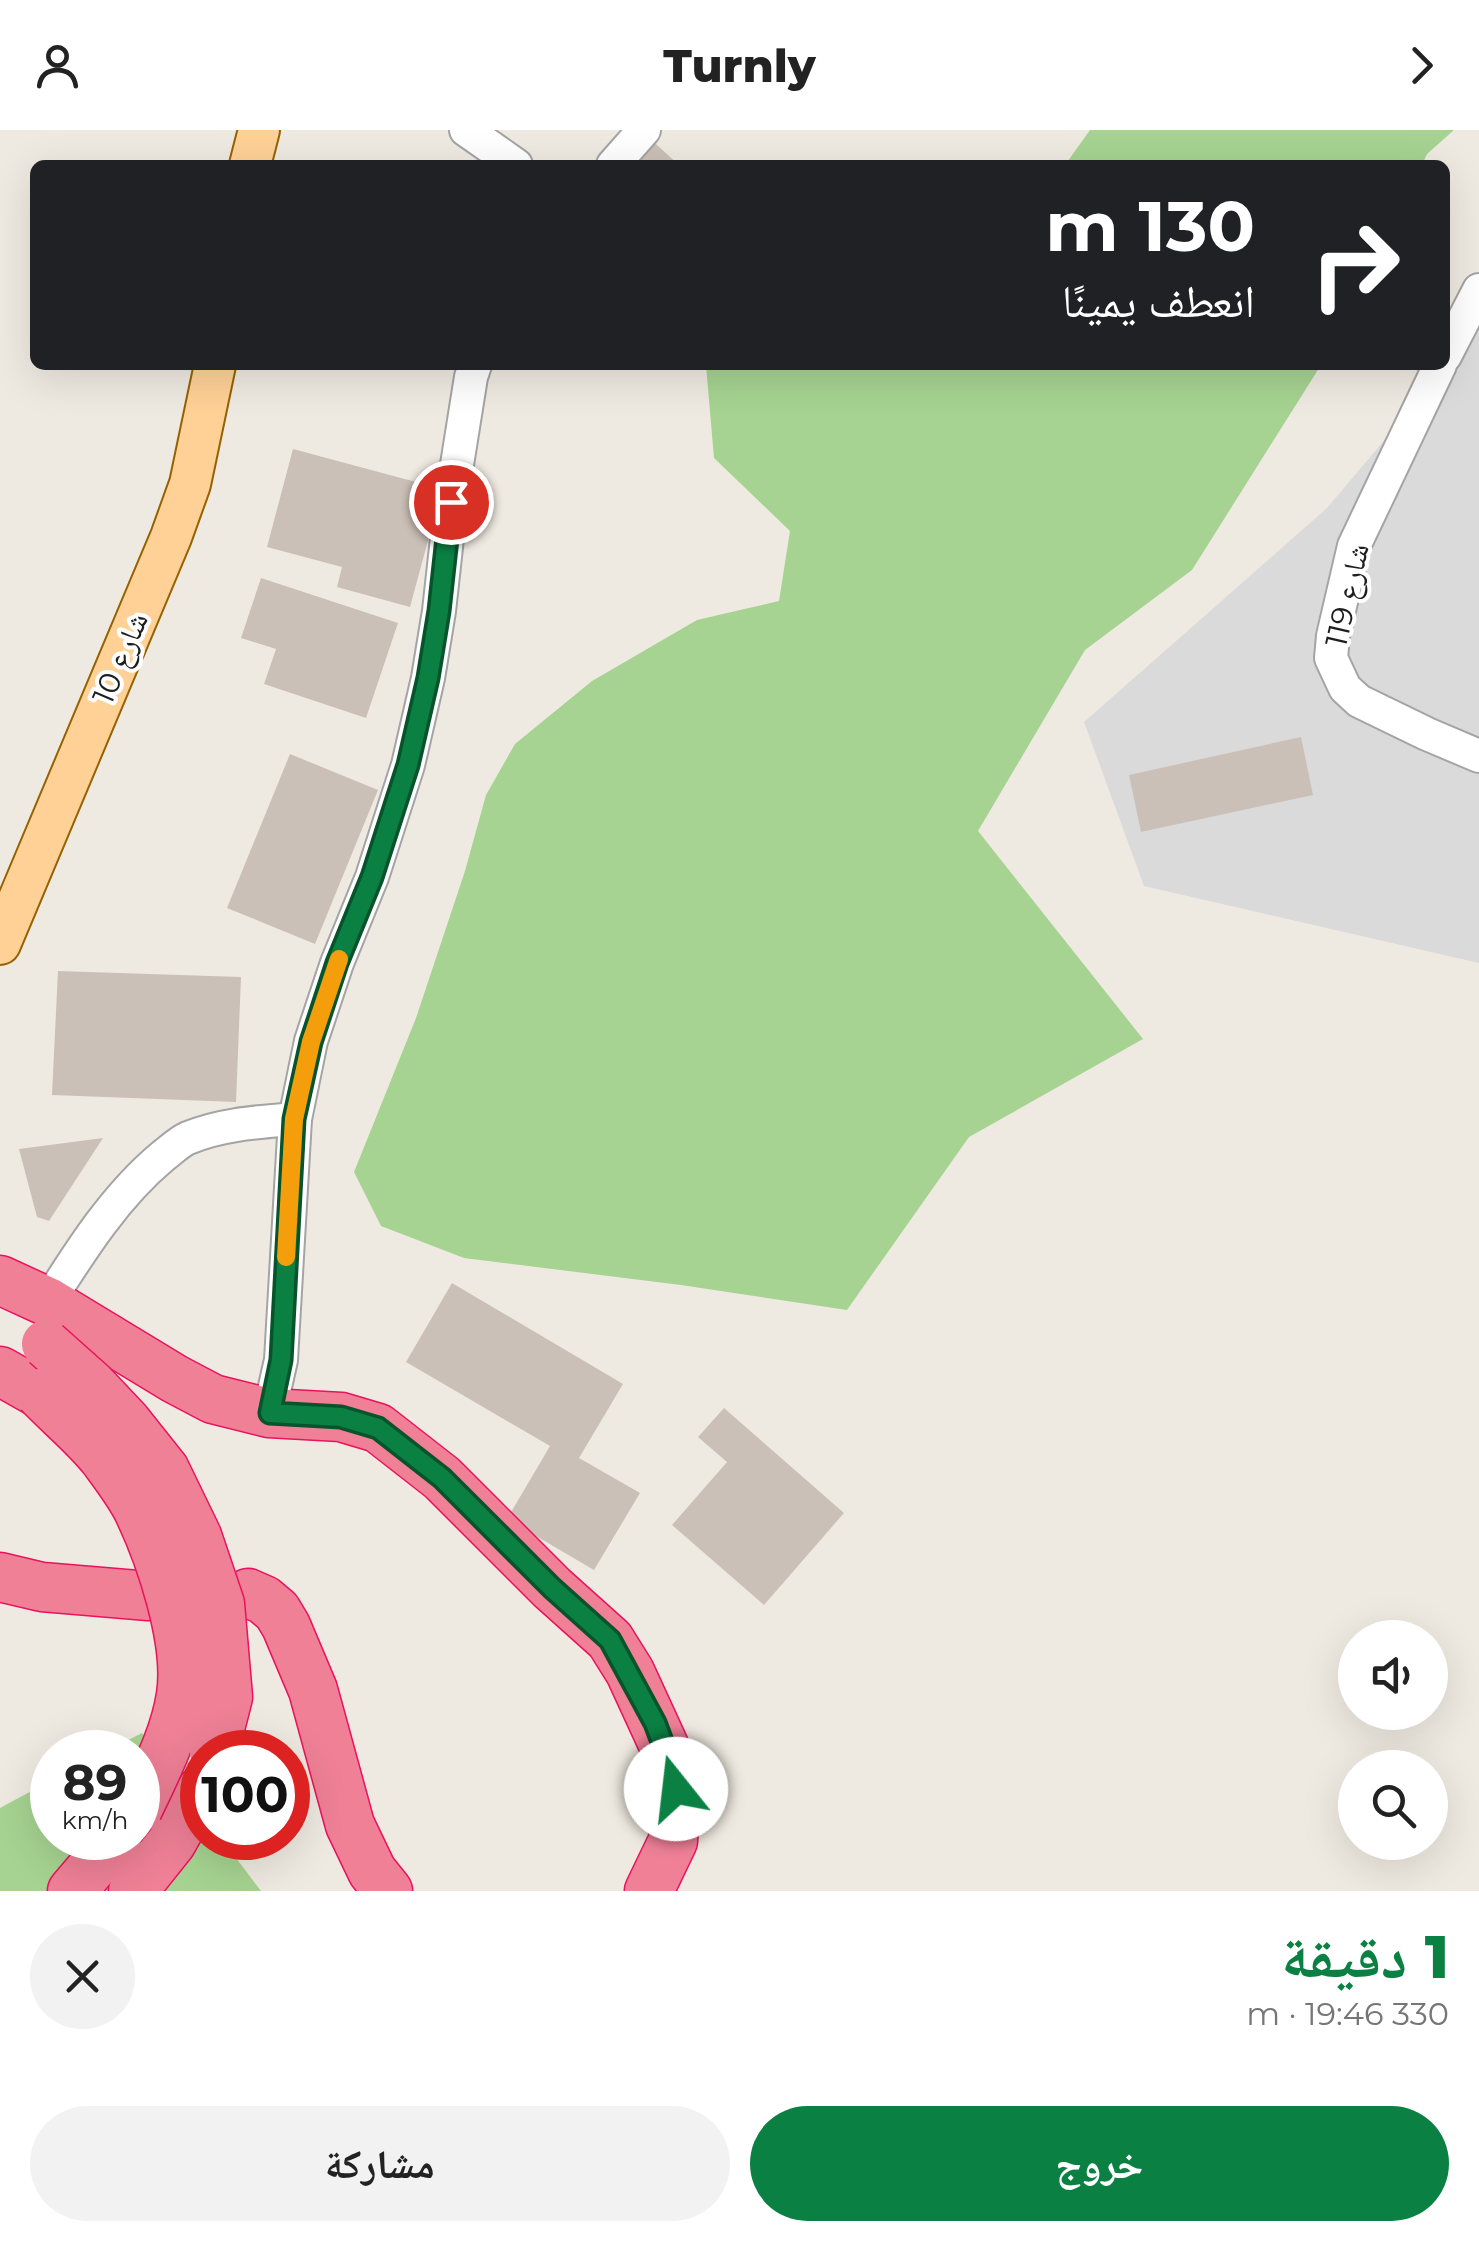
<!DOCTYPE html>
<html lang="ar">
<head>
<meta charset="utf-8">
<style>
  :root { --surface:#fff; --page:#f2f2f2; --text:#222; --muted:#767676; --accent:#0b8043 }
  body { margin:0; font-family:Montserrat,"Noto Naskh Arabic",sans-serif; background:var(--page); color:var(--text); direction:rtl; height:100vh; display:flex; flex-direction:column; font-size:38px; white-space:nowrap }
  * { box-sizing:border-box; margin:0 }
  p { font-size:32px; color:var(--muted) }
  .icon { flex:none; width:55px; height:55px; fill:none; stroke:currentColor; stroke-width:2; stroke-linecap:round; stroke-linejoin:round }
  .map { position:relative; height:1761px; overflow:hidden; direction:ltr }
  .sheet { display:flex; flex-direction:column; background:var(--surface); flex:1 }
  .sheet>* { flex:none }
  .guide { position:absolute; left:30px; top:30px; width:1420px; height:210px; border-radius:15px; box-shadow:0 10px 40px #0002; direction:rtl; background:#202124; color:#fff; overflow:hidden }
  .tools { position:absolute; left:1338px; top:1490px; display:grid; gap:20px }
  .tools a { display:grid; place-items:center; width:110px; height:110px; border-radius:50%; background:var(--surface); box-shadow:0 10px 40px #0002; font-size:50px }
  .speed { position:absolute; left:30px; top:1600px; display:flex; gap:20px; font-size:50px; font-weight:700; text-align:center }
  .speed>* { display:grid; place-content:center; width:130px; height:130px; border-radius:50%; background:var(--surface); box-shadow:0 10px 40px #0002; line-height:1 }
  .speed small { font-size:25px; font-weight:400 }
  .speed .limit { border:15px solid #d22; background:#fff; color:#111 }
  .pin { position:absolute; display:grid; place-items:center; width:85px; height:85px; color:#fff; margin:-42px; border:5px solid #fff; border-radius:50%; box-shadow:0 2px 10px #0007 }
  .me { position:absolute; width:110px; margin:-55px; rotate:344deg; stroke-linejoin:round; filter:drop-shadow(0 0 8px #0008) }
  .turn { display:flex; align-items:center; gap:35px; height:210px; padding:0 30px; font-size:45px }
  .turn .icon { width:130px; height:130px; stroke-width:2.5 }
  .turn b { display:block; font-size:70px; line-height:85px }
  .round { display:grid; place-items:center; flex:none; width:105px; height:105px; border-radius:52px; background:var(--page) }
  .head { display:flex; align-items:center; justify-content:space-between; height:170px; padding:0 30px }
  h1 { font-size:60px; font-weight:800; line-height:75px; color:var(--accent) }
  .primary-button { display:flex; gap:20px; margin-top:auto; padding:20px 30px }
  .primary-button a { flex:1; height:115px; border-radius:60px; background:var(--accent); color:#fff; font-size:40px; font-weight:800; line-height:115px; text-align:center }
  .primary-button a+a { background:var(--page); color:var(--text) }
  header { display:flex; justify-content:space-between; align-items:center; height:130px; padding:0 30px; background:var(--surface); font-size:45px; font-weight:800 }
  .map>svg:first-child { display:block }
</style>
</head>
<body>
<header><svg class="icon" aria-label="forward" viewBox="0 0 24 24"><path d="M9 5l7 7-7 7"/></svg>Turnly<svg class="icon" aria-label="person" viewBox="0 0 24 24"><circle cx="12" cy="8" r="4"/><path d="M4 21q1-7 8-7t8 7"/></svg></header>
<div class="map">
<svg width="1479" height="1761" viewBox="0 0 1479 1761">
  <rect width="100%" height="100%" fill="#efeae1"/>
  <path fill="#dbdada" d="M1479,198v635l-335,-77 -60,-164 243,-214z"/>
  <g fill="#a6d391">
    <path d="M1090,0h364l-27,24 -5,11h-357z"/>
    <path d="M706,235h615l-129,205 -107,80 -107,181 165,208 -174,98 -122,173 -166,-25 -217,-27 -83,-32 -27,-54 62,-154 49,-147 21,-76 29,-51 77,-63 105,-61 82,-19 11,-70 -76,-73z"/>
    <path d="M142,1603l60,80v25h19l40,53h-261v-83l52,-28v58h86v-86h-33z"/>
  </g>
  <g fill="#cbc0b7">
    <path d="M647,6l32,29h-42l-9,-8z"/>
    <path d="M293,319l149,40 -32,118 -73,-20 5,-20 -75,-20z"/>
    <path d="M261,448l137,45 -32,95 -102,-34 12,-35 -35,-11z"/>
    <path d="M1301,607l12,58 -172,37 -12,-57z"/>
    <path d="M290,624l88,36 -63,154 -88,-36z"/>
    <path d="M58,841l183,6 -5,125 -184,-7z"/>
    <path d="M103,1008l-54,83 -12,-4 -18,-68z"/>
    <path d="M452,1153l171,101 -44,74 61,35 -46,77 -87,-51 43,-73 -144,-84z"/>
    <path d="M724,1278l120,105 -80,92 -92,-80 55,-63 -29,-25z"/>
  </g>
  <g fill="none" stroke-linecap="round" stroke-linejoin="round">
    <defs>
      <g id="minor">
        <path d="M466,0l50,35"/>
        <path d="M613,35l31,-35"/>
        <path d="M1445,226l34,-66"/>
        <path d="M1440,235l-86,181 -21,90 -2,22 14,30 14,13 68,33 52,22"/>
        <path d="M48,1172c33,-52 67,-106 115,-146 8,-6 16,-14 25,-18 34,-14 70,-16 107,-19"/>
        <path d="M269,1283l12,-53 14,-241 16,-78 26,-78 35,-86 36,-112 20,-87 11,-67 12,-109 20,-125 4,-12"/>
      </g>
      <g id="major">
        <path d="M250,35l9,-35"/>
        <path d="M0,814l171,-407 19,-53 25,-119"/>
      </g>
      <g id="highway">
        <path d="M0,1150l48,22 127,77 38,20 56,14 72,4 37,11 64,50 110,110 58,52 20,32 34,74 12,43 -3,52 -24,50"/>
        <path d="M0,1241l39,22"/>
        <path d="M0,1447l42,10 107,9"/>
        <path d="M248,1463l16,7 13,11 9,15 27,64 37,135 22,46 16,20"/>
        <path d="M72,1761l45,-53"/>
        <path d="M133,1761l39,-49 30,-53"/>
      </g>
    </defs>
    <use href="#minor" stroke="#a4a4a4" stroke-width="36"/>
    <use href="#major" stroke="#966200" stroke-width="44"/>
    <use href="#highway" stroke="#ea125e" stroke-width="51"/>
    <use href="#minor" stroke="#fff" stroke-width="32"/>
    <use href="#major" stroke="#ffd197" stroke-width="40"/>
    <use href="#highway" stroke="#ef8096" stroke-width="48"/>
    <defs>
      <g id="highway-bridge">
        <path d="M46,1214l46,41 34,36 39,49 32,66 23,68 8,93 -14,55"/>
        <path d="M39,1263c21,22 46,42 65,66 11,15 25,33 34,51 23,48 51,132 43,185 -6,40 -26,78 -43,114"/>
      </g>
    </defs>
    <use href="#highway-bridge" stroke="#ea125e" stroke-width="51" stroke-linecap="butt"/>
    <use href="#highway-bridge" stroke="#ef8096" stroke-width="48"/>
  </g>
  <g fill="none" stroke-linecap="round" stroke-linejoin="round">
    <defs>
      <path id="route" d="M451,372l-12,109 -11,67 -20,87 -36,112 -35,86 -26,79 -17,77 -13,241 -11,53 71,4 37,11 64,50 110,110 58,52 45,83 17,45 4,21"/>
    </defs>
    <use href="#route" stroke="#07532c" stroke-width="25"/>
    <use href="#route" stroke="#0b8043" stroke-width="18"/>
    <path stroke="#f59e0b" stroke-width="18" d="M286,1127l8,-138 17,-77 28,-83"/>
  </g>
  <g text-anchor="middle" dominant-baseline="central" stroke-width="8" stroke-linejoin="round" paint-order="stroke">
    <g font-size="30" fill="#1d1d1d" stroke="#fff">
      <text transform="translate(1347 465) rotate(-77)">شارع 119</text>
      <text transform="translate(120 528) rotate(-67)">شارع 10</text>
    </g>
  </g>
</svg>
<div class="tools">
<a><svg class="icon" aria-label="sound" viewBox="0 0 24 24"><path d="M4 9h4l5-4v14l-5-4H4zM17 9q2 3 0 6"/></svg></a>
<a><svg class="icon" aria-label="search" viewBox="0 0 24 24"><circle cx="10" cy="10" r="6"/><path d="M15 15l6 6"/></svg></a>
</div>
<div class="speed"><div>89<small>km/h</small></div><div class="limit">100</div></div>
<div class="pin" style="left:451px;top:372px;background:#d93025"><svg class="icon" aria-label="arrive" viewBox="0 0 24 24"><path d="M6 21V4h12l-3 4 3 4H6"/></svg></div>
<svg class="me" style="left:676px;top:1659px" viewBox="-20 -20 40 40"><circle r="19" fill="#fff"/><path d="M0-13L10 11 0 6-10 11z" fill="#0b8043"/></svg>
<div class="guide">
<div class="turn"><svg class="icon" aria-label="right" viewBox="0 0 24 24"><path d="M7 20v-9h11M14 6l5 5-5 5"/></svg><div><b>130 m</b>انعطف يمينًا</div></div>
</div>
</div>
<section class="sheet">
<div class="head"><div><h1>1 دقيقة</h1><p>330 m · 19:46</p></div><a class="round"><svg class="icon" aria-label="close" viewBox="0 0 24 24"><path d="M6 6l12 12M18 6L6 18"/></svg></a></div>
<div class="primary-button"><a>خروج</a><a>مشاركة</a></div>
</section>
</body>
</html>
